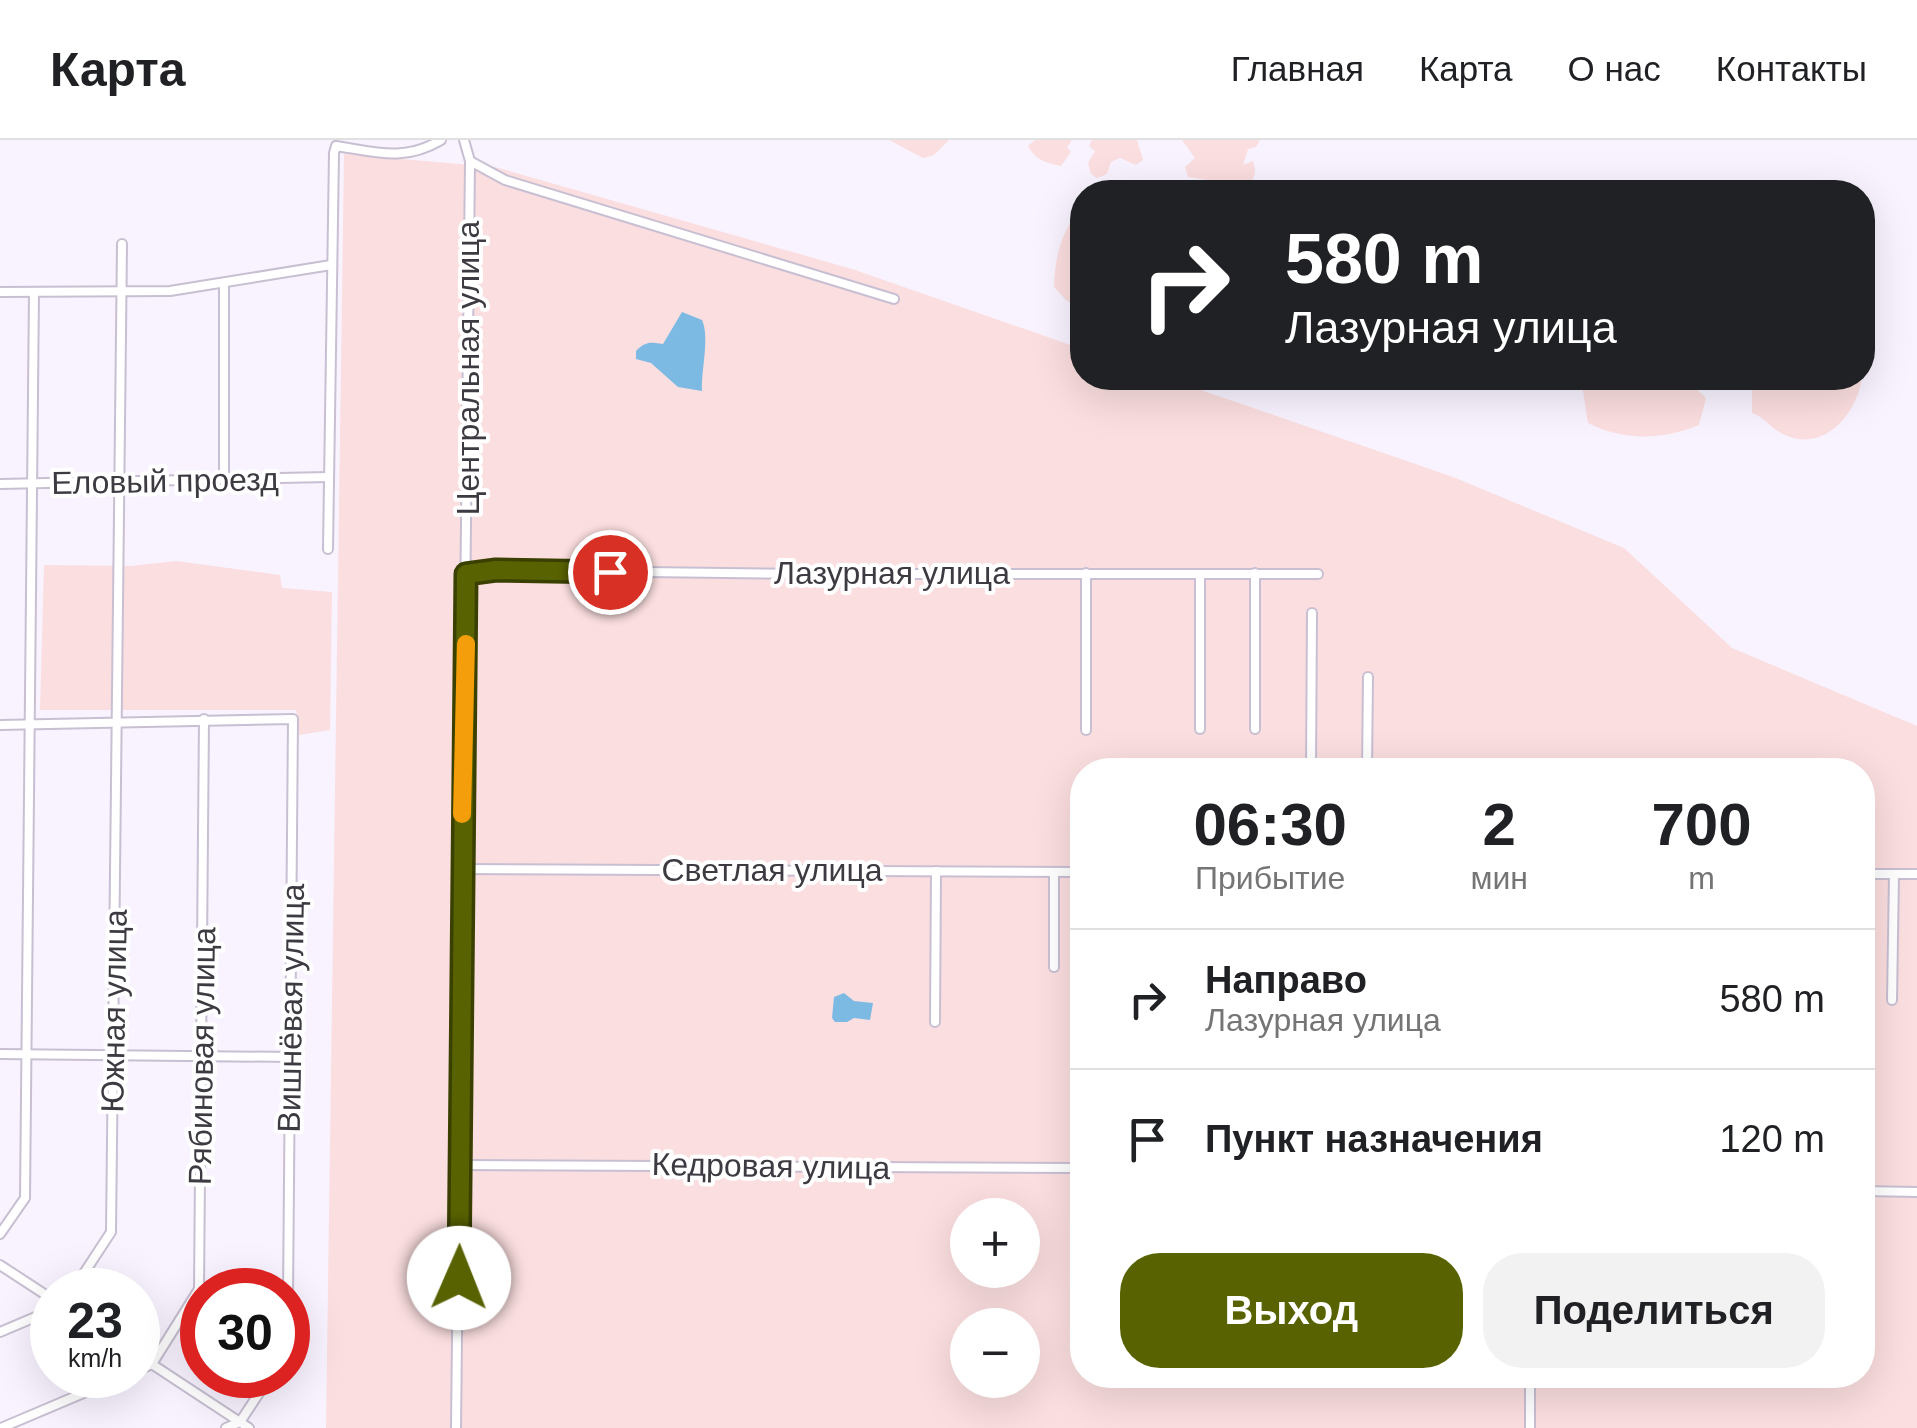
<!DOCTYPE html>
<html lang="ru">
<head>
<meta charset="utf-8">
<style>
  :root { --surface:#fff; --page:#f2f2f2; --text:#202124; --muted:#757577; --line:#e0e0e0; --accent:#586200 }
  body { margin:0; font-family:Helvetica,sans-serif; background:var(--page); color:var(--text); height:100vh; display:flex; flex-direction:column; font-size:38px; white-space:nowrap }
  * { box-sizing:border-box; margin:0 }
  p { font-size:32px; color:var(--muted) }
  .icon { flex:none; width:55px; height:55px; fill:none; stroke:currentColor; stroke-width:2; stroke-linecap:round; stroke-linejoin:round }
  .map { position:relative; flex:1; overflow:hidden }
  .drawer { position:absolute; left:1070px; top:618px; width:805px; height:630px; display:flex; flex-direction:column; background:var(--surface); border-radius:40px; box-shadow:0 10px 40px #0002 }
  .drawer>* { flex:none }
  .top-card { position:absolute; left:1070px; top:40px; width:805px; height:210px; border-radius:40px; box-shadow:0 10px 40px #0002; background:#202124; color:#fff; overflow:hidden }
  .tools { position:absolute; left:950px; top:1058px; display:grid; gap:20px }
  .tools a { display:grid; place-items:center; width:90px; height:90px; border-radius:50%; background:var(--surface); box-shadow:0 10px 40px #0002; font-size:50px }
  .speed { position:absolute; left:30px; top:1128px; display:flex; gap:20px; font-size:50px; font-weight:700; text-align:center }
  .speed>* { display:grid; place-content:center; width:130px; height:130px; border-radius:50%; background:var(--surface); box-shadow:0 10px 40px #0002; line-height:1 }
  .speed small { font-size:25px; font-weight:400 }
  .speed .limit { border:15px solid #d22; background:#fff; color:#111 }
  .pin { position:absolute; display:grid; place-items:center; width:85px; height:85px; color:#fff; margin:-42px; border:5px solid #fff; border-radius:50%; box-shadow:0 2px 10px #0007 }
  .me { position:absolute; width:110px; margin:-55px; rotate:1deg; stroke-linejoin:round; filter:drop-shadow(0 0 8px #0008) }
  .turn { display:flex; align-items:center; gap:35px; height:210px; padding:0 50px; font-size:45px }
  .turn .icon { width:130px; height:130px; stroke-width:2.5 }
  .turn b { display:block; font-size:70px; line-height:85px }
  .eta { display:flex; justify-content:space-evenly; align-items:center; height:170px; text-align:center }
  .eta b { font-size:60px; font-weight:700; line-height:70px }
  .action { display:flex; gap:20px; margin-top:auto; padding:20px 50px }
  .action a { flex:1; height:115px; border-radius:40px; background:var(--accent); color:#fff; font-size:40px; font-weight:700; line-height:115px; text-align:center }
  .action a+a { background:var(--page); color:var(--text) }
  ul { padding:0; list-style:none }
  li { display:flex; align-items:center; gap:30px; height:140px; padding:0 50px; border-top:2px solid var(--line) }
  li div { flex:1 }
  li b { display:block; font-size:38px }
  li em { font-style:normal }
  header { display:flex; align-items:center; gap:60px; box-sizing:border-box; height:140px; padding:0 50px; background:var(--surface); border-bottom:2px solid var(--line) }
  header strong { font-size:48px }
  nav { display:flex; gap:55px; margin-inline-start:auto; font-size:35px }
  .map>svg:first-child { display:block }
</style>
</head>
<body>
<header>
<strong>Карта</strong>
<nav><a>Главная</a><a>Карта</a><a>О нас</a><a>Контакты</a></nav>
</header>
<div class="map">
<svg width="1917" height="1288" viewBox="0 0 1917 1288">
  <rect width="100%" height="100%" fill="#f8f3ff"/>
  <g fill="#fbdedf" fill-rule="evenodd">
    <path d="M889,0h60l-15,15 -11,3z"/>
    <path d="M1035,0h37l-5,7 4,5 -10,14c-14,-3 -26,-6 -33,-20z"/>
    <path d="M1092,0h45l6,20 -7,5 -16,-7 -9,4 -4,12 -10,4 -6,-4 -3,-11 7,-12 -6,-5z"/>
    <path d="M1182,0h78l-4,7 -8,2 -5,16 10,-4c4,11 2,17 -6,25l-59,-9 -3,-10 10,-9z"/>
    <path d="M344,14l151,13 357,102 230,80v29h84l287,99 171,71 108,100 185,78v702h-1591zM1082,630h780v605h-780zM968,1075h54v55h-54zM968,1185h54v55h-54z"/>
    <path d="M1082,67v103l-16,-10 -12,-13c1,-31 7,-56 28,-80z"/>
    <path d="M1581,238h109l1,6 15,14 -7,27c-36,15 -76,16 -111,-2z"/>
    <path d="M1756,238h106c-5,35 -37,75 -77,57 -13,-5 -19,-17 -33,-22v-26z"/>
    <path d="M176,421l104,14 2,13 50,4 -2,138 -31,5 -3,-25h-256l4,-145 87,1z"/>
  </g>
  <g fill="#7cbae4">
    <path d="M682,172l20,8c8,18 -1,50 0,71l-24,-4 -27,-24 -15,-4v-8c10,-10 14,-9 27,-7z"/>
    <path d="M844,853l10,8 19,2 -3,17 -16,-2 -7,4h-12l-3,-4 2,-21z"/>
  </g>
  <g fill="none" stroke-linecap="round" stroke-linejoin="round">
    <defs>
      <g id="street">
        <path d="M470,21l35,19 389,119"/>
        <path d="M224,144v195"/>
        <path d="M0,152l170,-1 161,-26"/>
        <path d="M0,344l329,-7"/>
        <path d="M328,409l6,-396 2,-7c40,6 68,16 105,-6"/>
        <path d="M466,434l30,-4 305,4h517"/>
        <path d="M0,585l293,-6 -5,577"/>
        <path d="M1200,589v-155"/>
        <path d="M1255,589v-156"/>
        <path d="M1086,590v-157"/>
        <path d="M1311,630l1,-157"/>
        <path d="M1367,630l1,-93"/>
        <path d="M1531,630v-6"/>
        <path d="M461,729l621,3"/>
        <path d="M1862,734h55"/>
        <path d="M1054,827v-95"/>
        <path d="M1892,860l2,-126"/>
        <path d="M935,882l1,-151"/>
        <path d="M0,914l292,3"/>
        <path d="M460,1025l622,3"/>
        <path d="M1862,1051l55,1"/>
        <path d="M0,1094l25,-36 9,-906"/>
        <path d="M0,1125l52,34"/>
        <path d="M73,1150l38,-58 11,-988"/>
        <path d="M0,1192l52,-22"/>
        <path d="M138,1215l111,73"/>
        <path d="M138,1230l14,-6 47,-75 5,-570"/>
        <path d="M1,1288l125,-53"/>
        <path d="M226,1288l14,-6 31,-47"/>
        <path d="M456,1288l14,-1267 -6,-21"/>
        <path d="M1530,1288v-53"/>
      </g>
    </defs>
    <use href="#street" stroke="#c8bfd2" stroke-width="12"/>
    <use href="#street" stroke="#fff" stroke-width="8"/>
  </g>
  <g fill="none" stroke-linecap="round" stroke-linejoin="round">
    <defs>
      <path id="route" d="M459,1138l7,-704 30,-4 114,2"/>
    </defs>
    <use href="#route" stroke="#394000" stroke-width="25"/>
    <use href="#route" stroke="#586200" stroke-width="18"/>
    <path stroke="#f59e0b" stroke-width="18" d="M462,674l4,-170"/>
  </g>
  <g text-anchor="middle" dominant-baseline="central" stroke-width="8" stroke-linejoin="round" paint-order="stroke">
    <g font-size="32" fill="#3e3a42" stroke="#fff">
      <text transform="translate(468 228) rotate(-90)">Центральная улица</text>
      <text transform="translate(165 341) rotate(-1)">Еловый проезд</text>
      <text x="892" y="433">Лазурная улица</text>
      <text x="772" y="730">Светлая улица</text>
      <text transform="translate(291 868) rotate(-89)">Вишнёвая улица</text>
      <text transform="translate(114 871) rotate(-89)">Южная улица</text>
      <text transform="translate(202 916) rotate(-89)">Рябиновая улица</text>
      <text transform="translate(771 1026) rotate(1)">Кедровая улица</text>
    </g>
  </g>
</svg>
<div class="tools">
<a>+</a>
<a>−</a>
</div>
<div class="speed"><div>23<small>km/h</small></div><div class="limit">30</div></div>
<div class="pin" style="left:610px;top:432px;background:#d93025"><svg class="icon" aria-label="arrive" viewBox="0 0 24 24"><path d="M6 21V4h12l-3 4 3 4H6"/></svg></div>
<svg class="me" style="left:459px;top:1138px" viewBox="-20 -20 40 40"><circle r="19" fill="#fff"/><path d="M0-13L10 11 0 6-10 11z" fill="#586200"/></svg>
<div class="top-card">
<div class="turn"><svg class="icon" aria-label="right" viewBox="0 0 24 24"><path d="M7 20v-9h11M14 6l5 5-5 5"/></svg><div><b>580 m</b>Лазурная улица</div></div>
</div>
<section class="drawer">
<div class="eta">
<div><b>06:30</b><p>Прибытие</p></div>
<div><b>2</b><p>мин</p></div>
<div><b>700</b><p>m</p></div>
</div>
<ul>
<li><svg class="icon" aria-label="right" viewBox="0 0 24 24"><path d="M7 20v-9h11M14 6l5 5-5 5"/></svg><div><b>Направо</b><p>Лазурная улица</p></div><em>580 m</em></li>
<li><svg class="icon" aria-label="arrive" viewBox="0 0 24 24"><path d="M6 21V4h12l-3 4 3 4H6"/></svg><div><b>Пункт назначения</b></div><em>120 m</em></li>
</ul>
<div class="action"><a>Выход</a><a>Поделиться</a></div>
</section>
</div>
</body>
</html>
